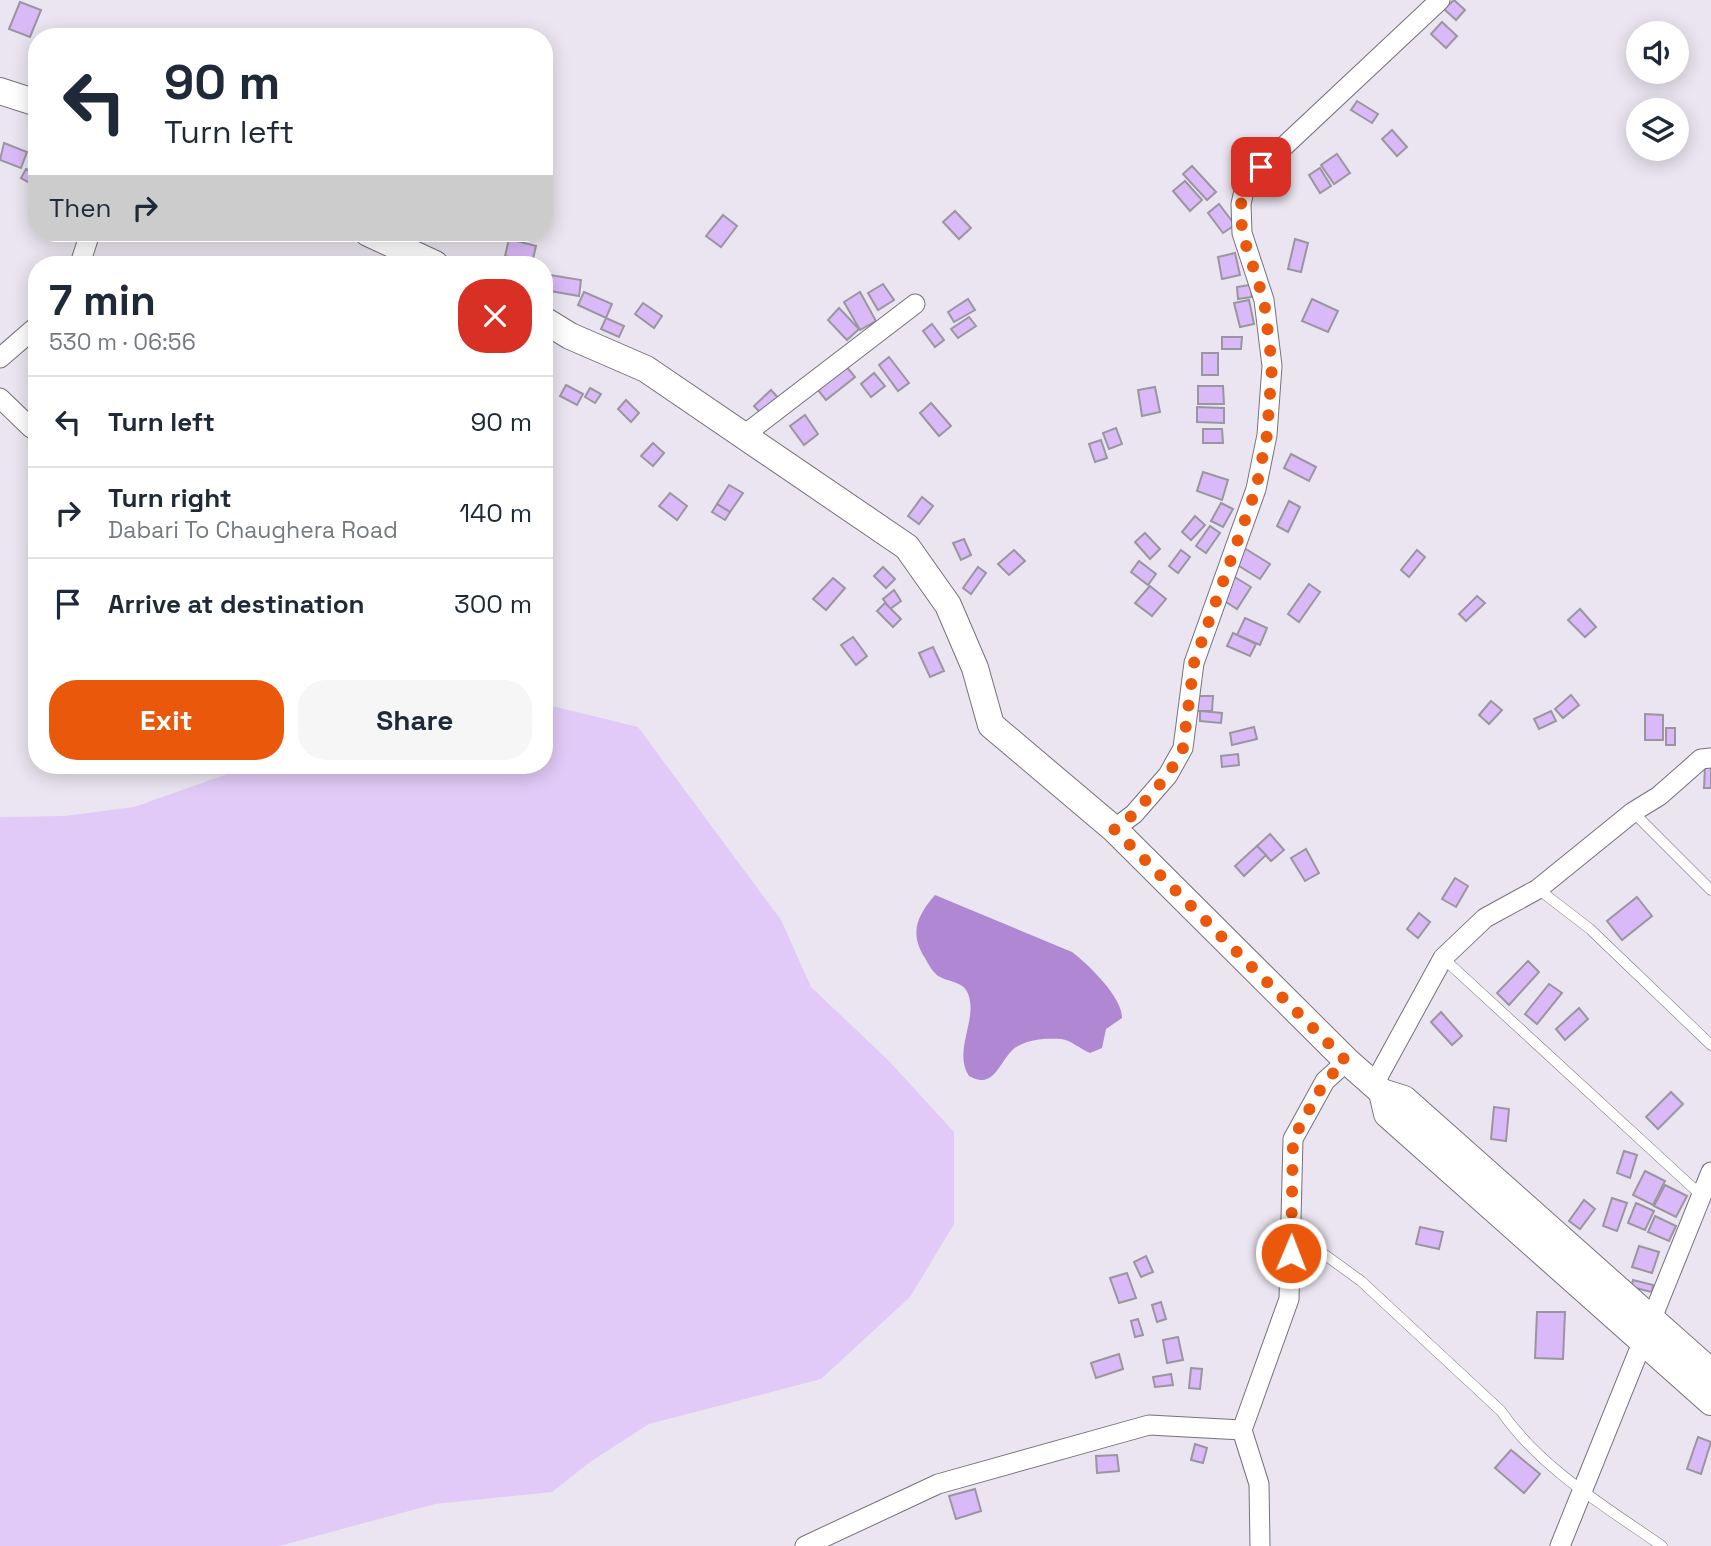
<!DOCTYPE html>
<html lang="en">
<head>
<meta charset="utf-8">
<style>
  :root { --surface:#fff; --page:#f6f6f7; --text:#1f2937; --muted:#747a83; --line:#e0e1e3; --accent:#ea580c }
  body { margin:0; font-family:"Space Grotesk",sans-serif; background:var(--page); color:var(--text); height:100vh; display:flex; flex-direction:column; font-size:26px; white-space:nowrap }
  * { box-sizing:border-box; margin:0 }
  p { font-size:23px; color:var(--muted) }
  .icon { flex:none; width:38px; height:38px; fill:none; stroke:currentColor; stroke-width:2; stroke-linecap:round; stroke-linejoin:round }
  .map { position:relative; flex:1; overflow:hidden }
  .panel { position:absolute; left:28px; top:256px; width:525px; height:518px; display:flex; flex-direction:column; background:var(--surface); border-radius:28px; box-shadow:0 4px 18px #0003 }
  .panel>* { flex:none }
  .banner { position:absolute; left:28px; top:28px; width:525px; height:214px; border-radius:28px; box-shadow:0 4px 18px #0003; background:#fff; color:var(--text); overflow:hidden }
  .fabs { position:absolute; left:1626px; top:21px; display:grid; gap:14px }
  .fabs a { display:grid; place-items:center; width:63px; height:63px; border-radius:50%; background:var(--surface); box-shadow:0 4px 18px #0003; font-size:35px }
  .pin { position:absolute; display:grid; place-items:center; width:60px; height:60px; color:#fff; margin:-30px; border-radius:14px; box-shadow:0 4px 10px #0006 }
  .me { position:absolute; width:77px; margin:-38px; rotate:1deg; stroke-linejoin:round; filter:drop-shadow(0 0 5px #0008) }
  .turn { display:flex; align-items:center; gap:24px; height:147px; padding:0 21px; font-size:32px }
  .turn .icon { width:91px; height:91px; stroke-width:2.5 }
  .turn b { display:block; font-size:49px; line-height:60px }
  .then { display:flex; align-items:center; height:66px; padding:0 21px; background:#0003; gap:14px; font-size:26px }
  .round { display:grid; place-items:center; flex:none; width:74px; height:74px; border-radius:28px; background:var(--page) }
  .head { display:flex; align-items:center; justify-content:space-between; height:119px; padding:0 21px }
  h1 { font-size:42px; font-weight:700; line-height:52px }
  .cta { display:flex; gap:14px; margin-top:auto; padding:14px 21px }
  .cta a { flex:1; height:80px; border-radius:28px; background:var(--accent); color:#fff; font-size:28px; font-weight:700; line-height:80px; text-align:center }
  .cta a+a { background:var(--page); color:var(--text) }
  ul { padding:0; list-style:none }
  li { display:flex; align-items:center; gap:21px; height:91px; padding:0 21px; border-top:2px solid var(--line) }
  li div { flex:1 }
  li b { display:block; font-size:26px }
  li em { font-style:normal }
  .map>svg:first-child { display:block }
</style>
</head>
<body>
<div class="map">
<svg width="1711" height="1546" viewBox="0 0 1711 1546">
  <rect width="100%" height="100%" fill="#eae5f0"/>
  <path fill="#e1caf7" d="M544,704l94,23 143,193 30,67 78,74 65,71v92l-44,73 -89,82 -172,45 -59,38 -38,30 -117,12 -156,42h-279v-729l65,-1 69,-9 119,-42h291z"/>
  <path fill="#af87d2" d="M935,895l137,57c16,12 51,46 50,66l-16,11 -4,19 -12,5c-10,-4 -19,-13 -29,-14 -13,-1 -31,0 -43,7 -18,9 -21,46 -49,30 -15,-23 5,-51 1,-75 -3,-21 -18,-17 -32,-25 -5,-4 -10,-12 -13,-18 -16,-25 -8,-42 10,-63z"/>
  <g fill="#dab9f8" stroke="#9a969f" stroke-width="2">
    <path d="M1454,0l11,10 -9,10 -12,-11z"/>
    <path d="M20,2l21,8 -11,27 -21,-8z"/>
    <path d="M1442,22l15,14 -11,12 -15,-14z"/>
    <path d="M1357,101l21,13 -6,9 -21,-13z"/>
    <path d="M1392,130l15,17 -10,9 -15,-17z"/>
    <path d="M4,143l23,9 -6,16 -21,-8z"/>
    <path d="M1337,154l13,19 -16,11 -13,-19z"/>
    <path d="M1192,166l24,26 -9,8 -24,-26z"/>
    <path d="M1320,168l11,18 -11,7 -11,-18z"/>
    <path d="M26,169l11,6v12l-16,-9z"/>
    <path d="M1185,181l17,19 -12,11 -17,-20z"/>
    <path d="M1219,204l16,21 -12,8 -15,-20z"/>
    <path d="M955,211l16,17 -12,11 -16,-17z"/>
    <path d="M723,215l14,11 -16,21 -15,-11z"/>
    <path d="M509,239l27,7 -4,17 -27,-7z"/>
    <path d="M1295,239l13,4 -7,29 -13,-3z"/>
    <path d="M1235,253l5,22 -18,4 -4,-22z"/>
    <path d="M544,274l37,6 -2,16 -35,-6z"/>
    <path d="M883,284l11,16 -16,10 -10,-17z"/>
    <path d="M1250,285l2,12 -14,2 -1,-12z"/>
    <path d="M584,292l28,12 -6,14 -28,-13z"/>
    <path d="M860,292l16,29 -16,9 -16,-28z"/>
    <path d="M968,299l7,11 -21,12 -6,-10z"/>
    <path d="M1312,299l26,12 -10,21 -26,-11z"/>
    <path d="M1249,300l5,24 -14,3 -6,-24z"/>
    <path d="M643,303l19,13 -8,12 -19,-14z"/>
    <path d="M839,308l20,21 -12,11 -19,-20z"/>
    <path d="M969,317l7,9 -18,12 -7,-9z"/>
    <path d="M606,318l18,8 -5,11 -18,-8z"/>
    <path d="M932,324l12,16 -9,7 -12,-16z"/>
    <path d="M1222,337h20l-1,12h-19z"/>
    <rect x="1202" y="353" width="16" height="22"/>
    <path d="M889,357l20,26 -11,8 -19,-26z"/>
    <path d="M846,366l9,11 -29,23 -9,-11z"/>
    <path d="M874,373l11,13 -14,11 -10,-13z"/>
    <path d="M566,385l17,9 -6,11 -17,-9z"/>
    <path d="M1198,386h25l1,18h-26z"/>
    <path d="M1155,387l5,25 -18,4 -4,-26z"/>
    <path d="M590,388l11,6 -6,9 -10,-6z"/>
    <path d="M771,390l12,13 -17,16 -12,-13z"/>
    <path d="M626,400l13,13 -8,9 -13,-13z"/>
    <path d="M931,403l20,23 -12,10 -19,-23z"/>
    <path d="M1197,407l27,1v15l-27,-1z"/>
    <path d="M805,415l13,19 -14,11 -14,-19z"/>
    <path d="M1116,428l6,16 -13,5 -6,-16z"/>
    <path d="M1203,429h19l1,14h-20z"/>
    <path d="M1101,440l6,18 -12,4 -6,-18z"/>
    <path d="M653,443l11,10 -11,13 -12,-10z"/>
    <path d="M1291,454l25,13 -7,14 -25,-13z"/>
    <path d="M1203,472l25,8 -6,20 -25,-9z"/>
    <path d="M729,485l14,8 -13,19 -13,-8z"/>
    <path d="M670,493l17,13 -10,14 -18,-14z"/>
    <path d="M922,497l11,9 -14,18 -11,-8z"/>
    <path d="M1289,501l11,6 -12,25 -11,-6z"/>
    <path d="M1221,503l12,6 -10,18 -12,-6z"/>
    <path d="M717,504l13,8 -5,8 -13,-8z"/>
    <path d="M1195,516l10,9 -14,15 -9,-8z"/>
    <path d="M1210,526l10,7 -14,20 -10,-7z"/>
    <path d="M1145,533l15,16 -10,10 -15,-17z"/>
    <path d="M964,539l7,16 -10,5 -8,-17z"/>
    <path d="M1241,546l29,18 -10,15 -29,-18z"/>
    <path d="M1014,550l11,11 -16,14 -11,-11z"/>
    <path d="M1181,550l9,7 -12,16 -9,-7z"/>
    <path d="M1417,550l8,7 -16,20 -8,-7z"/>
    <path d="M1139,561l17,13 -8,11 -17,-13z"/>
    <path d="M883,567l12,12 -9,9 -12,-12z"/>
    <path d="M978,567l8,6 -15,21 -8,-6z"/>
    <path d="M1233,576l18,11 -14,22 -17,-11z"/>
    <path d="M833,578l12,10 -19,22 -13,-11z"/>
    <path d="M1309,584l11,8 -21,30 -11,-8z"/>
    <path d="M1150,586l16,13 -14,17 -17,-13z"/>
    <path d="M894,590l7,11 -11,8 -7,-10z"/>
    <path d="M1477,596l8,7 -19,18 -7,-7z"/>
    <path d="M885,603l16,16 -8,8 -16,-16z"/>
    <path d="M1580,609l16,18 -11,10 -17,-17z"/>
    <path d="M1245,618l22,10 -7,17 -23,-10z"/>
    <path d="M1233,633l23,11 -6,12 -23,-10z"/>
    <path d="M853,637l14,19 -11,9 -15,-20z"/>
    <path d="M933,647l11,24 -14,6 -11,-24z"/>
    <path d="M1571,695l8,10 -16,13 -8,-9z"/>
    <path d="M1195,696h18l-1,15h-17z"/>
    <path d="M1491,701l11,9 -13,14 -10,-9z"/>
    <path d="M1200,711l22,2 -1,10 -21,-2z"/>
    <path d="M1551,711l5,10 -17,8 -5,-10z"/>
    <path d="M1645,714l18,1v25h-18z"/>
    <path d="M1254,727l3,12 -25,6 -2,-12z"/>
    <rect x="1666" y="728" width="9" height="17"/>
    <path d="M1238,754l1,11 -17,2 -1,-11z"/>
    <path d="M1705,767h6v21h-7z"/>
    <path d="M1270,834l14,16 -13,11 -14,-15z"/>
    <path d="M1257,846l9,9 -22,21 -9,-10z"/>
    <path d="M1306,849l13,24 -14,8 -14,-23z"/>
    <path d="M1455,878l13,8 -12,21 -14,-8z"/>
    <path d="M1637,897l15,19 -30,24 -15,-19z"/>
    <path d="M1419,913l11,9 -12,16 -11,-9z"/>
    <path d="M1528,961l11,11 -30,33 -12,-12z"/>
    <path d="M1549,984l13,9 -25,31 -12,-10z"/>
    <path d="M1579,1008l9,11 -23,21 -9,-11z"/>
    <path d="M1441,1012l21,24 -10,9 -21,-23z"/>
    <path d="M1671,1092l12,12 -25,25 -12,-12z"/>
    <path d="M1494,1107l15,2 -3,32 -15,-2z"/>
    <path d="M1624,1151l13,4 -7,23 -13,-5z"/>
    <path d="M1645,1171l20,10 -12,24 -20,-10z"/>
    <path d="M1665,1185l22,11 -11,21 -22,-11z"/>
    <path d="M1612,1198l15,5 -10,28 -14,-5z"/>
    <path d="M1584,1200l11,9 -15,20 -11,-8z"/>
    <path d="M1636,1203l18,8 -9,19 -17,-7z"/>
    <path d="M1655,1216l21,10 -7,15 -21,-9z"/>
    <path d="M1420,1227l23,5 -4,17 -23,-5z"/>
    <path d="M1639,1246l20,6 -7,21 -20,-6z"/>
    <path d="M1146,1256l7,16 -12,5 -7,-15z"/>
    <path d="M1127,1273l9,25 -17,5 -9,-25z"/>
    <path d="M1633,1280l20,5 -1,7 -21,-5z"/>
    <path d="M1161,1302l5,17 -9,3 -5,-17z"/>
    <path d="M1537,1312h28l-2,47 -28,-1z"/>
    <path d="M1138,1319l5,16 -8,2 -4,-16z"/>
    <path d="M1178,1337l5,23 -16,3 -4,-23z"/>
    <path d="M1119,1354l4,15 -27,9 -5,-15z"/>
    <path d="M1191,1368l11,1 -2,20 -11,-1z"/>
    <path d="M1171,1374l2,11 -18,2 -2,-10z"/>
    <path d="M1698,1437l13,5 -10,32 -14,-5z"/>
    <path d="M1195,1444l12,4 -4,15 -12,-3z"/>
    <path d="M1511,1450l29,24 -16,19 -29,-25z"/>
    <path d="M1117,1455l2,16 -22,2 -1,-17z"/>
    <path d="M975,1489l6,22 -25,8 -7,-23z"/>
  </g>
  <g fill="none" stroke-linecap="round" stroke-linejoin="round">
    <defs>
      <g id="lane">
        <path d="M1633,812l78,78"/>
        <path d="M1538,889l52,40 121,116"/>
        <path d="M1443,958l260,239"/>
        <path d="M1292,1231l69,50 140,130c39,57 105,96 161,135"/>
      </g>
      <g id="street">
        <path d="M80,264l10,-31"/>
        <path d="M0,358l37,-32"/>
        <path d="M0,398l31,30"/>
        <path d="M744,435l171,-131"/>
        <path d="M1114,829l20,-15 34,-39 15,-27 11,-85 62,-174 11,-54 5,-69 -8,-66 -22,-67 -1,-29 5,-22 194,-182"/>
        <path d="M1374,1084l69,-126 42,-40 53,-29 95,-77 26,-16 42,-37 10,-1"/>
        <path d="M805,1546l133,-62 211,-59 93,5"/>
        <path d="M1260,1546l-1,-62 -17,-54 47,-131 4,-160 32,-58 22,-20"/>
        <path d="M1560,1546l151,-374"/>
      </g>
      <g id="secondary">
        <path d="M0,91l37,12"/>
        <path d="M368,233l67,31"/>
        <path d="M544,320l26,16 76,33 261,178 41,58 27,63 16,57 123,104 233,232 35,31 22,7 307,273"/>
        <path d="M1382,1092l5,22 324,288"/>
      </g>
    </defs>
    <use href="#lane" stroke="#76717a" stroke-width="11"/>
    <use href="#street" stroke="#76717a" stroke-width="21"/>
    <use href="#secondary" stroke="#76717a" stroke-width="28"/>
    <use href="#lane" stroke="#fff" stroke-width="10"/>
    <use href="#street" stroke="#fff" stroke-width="19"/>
    <use href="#secondary" stroke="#fff" stroke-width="26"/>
  </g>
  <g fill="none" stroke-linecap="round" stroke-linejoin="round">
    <path stroke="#ea580c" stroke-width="12" stroke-dasharray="0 21.6" d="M1261,167l-15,15 -5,22 1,29 22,67 8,66 -5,69 -11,54 -62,174 -11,85 -15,27 -34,39 -20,15 232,232 -21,20 -32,58 -2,114"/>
  </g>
</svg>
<div class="fabs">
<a><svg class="icon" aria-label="sound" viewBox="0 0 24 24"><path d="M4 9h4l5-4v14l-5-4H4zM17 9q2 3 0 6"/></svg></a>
<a><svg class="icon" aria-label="layers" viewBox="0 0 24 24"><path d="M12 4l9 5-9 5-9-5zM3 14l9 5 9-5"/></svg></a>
</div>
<div class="pin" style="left:1261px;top:167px;background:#d93025"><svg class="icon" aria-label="arrive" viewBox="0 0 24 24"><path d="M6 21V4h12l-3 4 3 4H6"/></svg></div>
<svg class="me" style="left:1291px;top:1253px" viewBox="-20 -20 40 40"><circle r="17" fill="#ea580c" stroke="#fff" stroke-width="3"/><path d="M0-11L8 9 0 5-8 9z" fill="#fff"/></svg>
<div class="banner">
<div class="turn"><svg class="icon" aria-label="left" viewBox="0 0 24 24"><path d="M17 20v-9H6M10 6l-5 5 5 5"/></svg><div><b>90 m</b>Turn left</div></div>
<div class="then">Then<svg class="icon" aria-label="right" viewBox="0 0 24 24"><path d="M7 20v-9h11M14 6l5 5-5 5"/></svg></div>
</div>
<section class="panel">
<div class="head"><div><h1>7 min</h1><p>530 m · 06:56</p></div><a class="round" style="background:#d93025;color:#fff"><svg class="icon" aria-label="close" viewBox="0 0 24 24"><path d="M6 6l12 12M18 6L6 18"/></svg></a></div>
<ul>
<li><svg class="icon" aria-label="left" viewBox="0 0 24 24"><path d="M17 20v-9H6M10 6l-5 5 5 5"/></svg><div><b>Turn left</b></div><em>90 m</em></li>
<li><svg class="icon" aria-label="right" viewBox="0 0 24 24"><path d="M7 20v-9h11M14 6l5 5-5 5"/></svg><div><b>Turn right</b><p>Dabari To Chaughera Road</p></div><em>140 m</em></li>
<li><svg class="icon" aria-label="arrive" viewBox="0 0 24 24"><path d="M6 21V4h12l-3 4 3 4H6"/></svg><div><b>Arrive at destination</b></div><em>300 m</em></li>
</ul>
<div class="cta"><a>Exit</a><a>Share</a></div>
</section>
</div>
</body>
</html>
